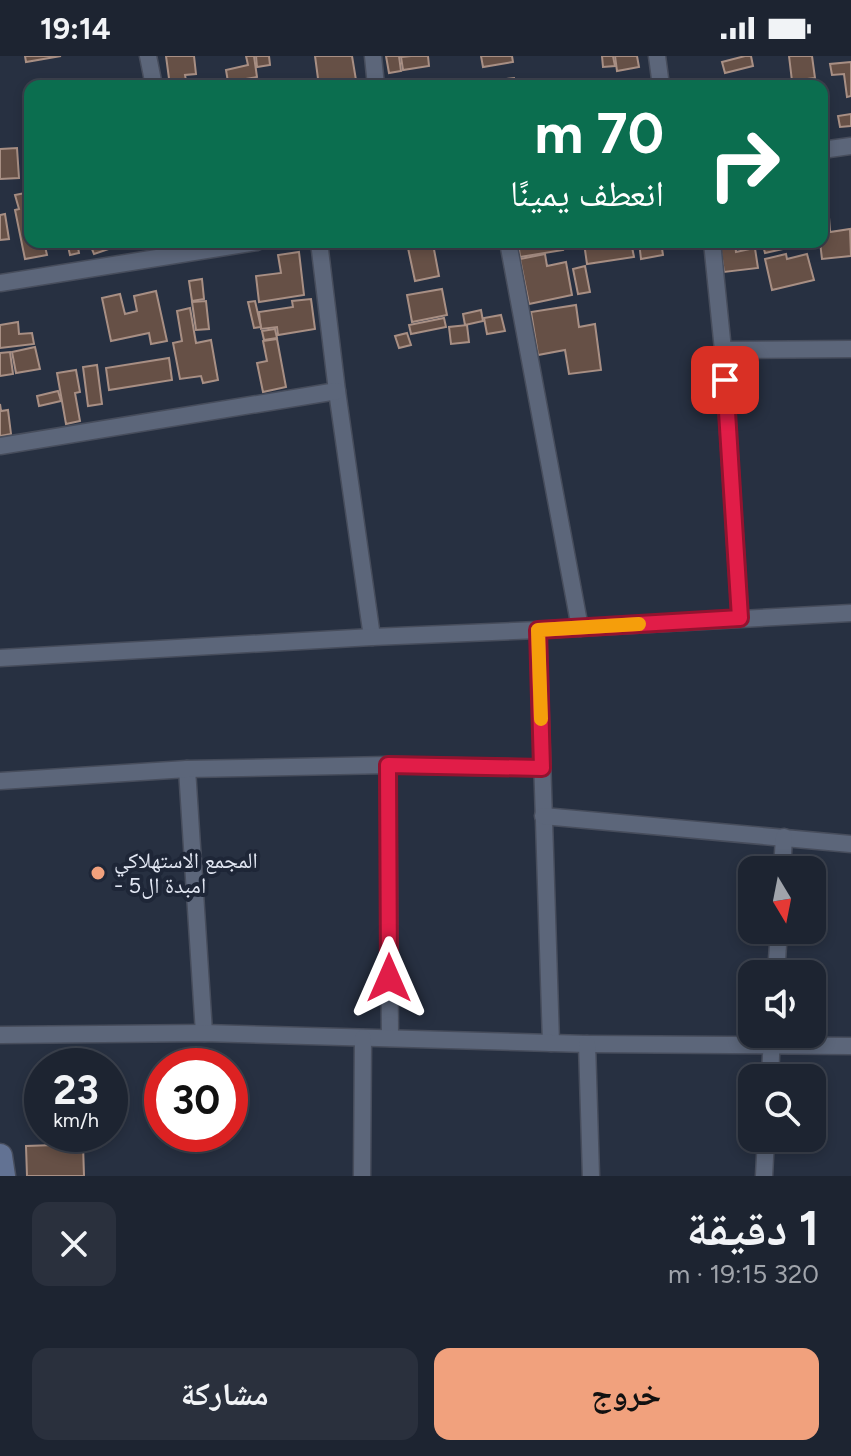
<!DOCTYPE html>
<html lang="ar">
<head>
<meta charset="utf-8">
<style>
  :root { --surface:#1d2431; --page:#2a303d; --text:#f1f3f6; --muted:#a0a4ab; --line:#3b414d; --accent:#f1a17d }
  body { margin:0; font-family:Figtree,"Noto Naskh Arabic",sans-serif; background:var(--page); color:var(--text); direction:rtl; height:100vh; display:flex; flex-direction:column; font-size:30px; white-space:nowrap }
  * { box-sizing:border-box; margin:0 }
  p { font-size:26px; color:var(--muted) }
  .icon { flex:none; width:44px; height:44px; fill:none; stroke:currentColor; stroke-width:2; stroke-linecap:round; stroke-linejoin:round }
  .map { position:relative; height:1120px; overflow:hidden; direction:ltr }
  .sheet { display:flex; flex-direction:column; background:var(--surface); flex:1 }
  .sheet>* { flex:none }
  .top-card { position:absolute; left:24px; top:24px; width:804px; height:168px; border-radius:16px; box-shadow:0 4px 12px #0003,0 0 0 2px var(--line); direction:rtl; background:#0b6e4f; color:#fff; overflow:hidden }
  .needle { width:52px; rotate:170deg }
  .fabs { position:absolute; left:738px; top:800px; display:grid; gap:16px }
  .fabs a { display:grid; place-items:center; width:88px; height:88px; border-radius:16px; background:var(--surface); box-shadow:0 4px 12px #0003,0 0 0 2px var(--line); font-size:40px }
  .speed { position:absolute; left:24px; top:992px; display:flex; gap:16px; font-size:40px; font-weight:700; text-align:center }
  .speed>* { display:grid; place-content:center; width:104px; height:104px; border-radius:50%; background:var(--surface); box-shadow:0 4px 12px #0003,0 0 0 2px var(--line); line-height:1 }
  .speed small { font-size:20px; font-weight:400 }
  .speed .limit { border:12px solid #d22; background:#fff; color:#111 }
  .pin { position:absolute; display:grid; place-items:center; width:68px; height:68px; color:#fff; margin:-34px; border-radius:16px; box-shadow:0 4px 12px #0006 }
  .me { position:absolute; width:88px; margin:-44px; rotate:0deg; stroke-linejoin:round; filter:drop-shadow(0 0 6px #0008) }
  .turn { display:flex; align-items:center; gap:28px; height:168px; padding:0 32px; font-size:36px }
  .turn .icon { width:104px; height:104px; stroke-width:2.5 }
  .turn b { display:block; font-size:56px; line-height:68px }
  .round { display:grid; place-items:center; flex:none; width:84px; height:84px; border-radius:16px; background:var(--page) }
  .headline { display:flex; align-items:center; justify-content:space-between; height:136px; padding:0 32px }
  h1 { font-size:48px; font-weight:700; line-height:60px }
  .primary-button { display:flex; gap:16px; margin-top:auto; padding:16px 32px }
  .primary-button a { flex:1; height:92px; border-radius:16px; background:var(--accent); color:#111; font-size:32px; font-weight:700; line-height:92px; text-align:center }
  .primary-button a+a { background:var(--page); color:var(--text) }
  .status { display:flex; justify-content:space-between; align-items:center; height:56px; padding:0 40px; background:var(--surface); direction:ltr }
  .status svg { height:22px; fill:currentColor }
  .map>svg:first-child { display:block }
</style>
</head>
<body>
<div class="status"><b>19:14</b><svg viewBox="0 0 49 12"><path d="M0 12V9h3v3zM5 12V6h3v6zM10 12V3h3v9zM15 12V0h3v12zM26 1h20v11H26zM47 4h2v5h-2z"/></svg></div>
<div class="map">
<svg width="851" height="1120" viewBox="0 0 851 1120">
  <rect width="100%" height="100%" fill="#273041"/>
  <g fill="#665046" stroke="#a88f84" stroke-width="2">
    <path d="M25,0h36l-35,6z"/>
    <path d="M166,0h28l2,18 -11,1 2,11h-17z"/>
    <path d="M246,0h8l3,21 -29,5 -2,-12 22,-5z"/>
    <path d="M256,0h13l1,9 -13,2z"/>
    <path d="M315,0h37l5,30h-38z"/>
    <path d="M386,0h13l2,15 -12,2z"/>
    <path d="M411,0h17l1,10 -26,4 -2,-13z"/>
    <path d="M481,0h31l1,6 -30,5z"/>
    <path d="M602,0h11l2,10 -12,1z"/>
    <path d="M615,0h22l2,11 -22,4z"/>
    <path d="M745,0h6l2,10 -28,7 -3,-11z"/>
    <path d="M789,0h23l3,22 -23,3z"/>
    <path d="M851,6v34l-4,1 -3,-23 -12,1 -2,-11z"/>
    <path d="M514,22l1,8h-31l-1,-4z"/>
    <path d="M851,58v12l-11,1 -2,-11z"/>
    <path d="M17,92l2,30 -19,1v-30z"/>
    <path d="M30,136v50h14l3,13 -22,4 -10,-49 4,-1 -4,-14z"/>
    <path d="M5,158l4,25 -9,1v-25z"/>
    <path d="M829,161l1,15 20,-3 1,27 -29,3 -2,-17h2v-24z"/>
    <path d="M67,186h10l2,11 -9,2z"/>
    <path d="M89,186h17l3,7 -15,5z"/>
    <path d="M518,186h43l2,8 -43,7z"/>
    <path d="M587,186h44l3,15 -47,7 -3,-21z"/>
    <path d="M639,186h22l2,13 -22,4z"/>
    <path d="M749,186h5l4,26 -34,4 -4,-26 15,-3 1,9 14,-3z"/>
    <path d="M762,186h19l2,7 -18,4z"/>
    <path d="M433,188l6,32 -24,5 -7,-33z"/>
    <path d="M299,196l5,43 -45,7 -3,-26 25,-3 -3,-18z"/>
    <path d="M545,198l2,12 19,-4 6,33 -43,9 -9,-45z"/>
    <path d="M786,198l1,5 20,-5 7,26 -42,10 -7,-31z"/>
    <path d="M585,210l5,26 -12,2 -5,-25z"/>
    <path d="M202,223l2,20 -12,2 -3,-20z"/>
    <path d="M442,233l5,26 -35,7 -5,-27z"/>
    <path d="M156,235l11,50 -16,3 -2,-11 -38,8 -9,-43 18,-4 5,20 12,-3 -3,-15z"/>
    <path d="M311,243l4,30 -37,6 -1,-8 -16,2 -2,-17 34,-5 -1,-6z"/>
    <path d="M206,245l3,28 -13,1 -4,-28z"/>
    <path d="M255,245l6,26 -7,1 -6,-26z"/>
    <path d="M576,249l3,22 16,-3 6,46 -32,4 -4,-24 -27,5 -7,-43z"/>
    <path d="M190,252l6,35 15,-3 7,40 -15,3 -2,-7 -21,3 -7,-36 9,-2 -5,-30z"/>
    <path d="M481,254l2,11 -18,4 -2,-11z"/>
    <path d="M501,259l4,16 -18,3 -3,-16z"/>
    <path d="M444,262l2,9 -35,7 -2,-9z"/>
    <path d="M18,266l1,12 13,-1 2,11 -34,4v-23z"/>
    <path d="M467,269l2,17 -18,2 -2,-17z"/>
    <path d="M275,273l2,9 -13,2 -2,-9z"/>
    <path d="M407,277l4,12 -12,3 -4,-12z"/>
    <path d="M277,283l9,48 -23,5 -6,-29 10,-2 -4,-20z"/>
    <path d="M35,291l5,22 -24,4 -4,-21z"/>
    <path d="M10,296l3,22 -13,2v-23z"/>
    <path d="M169,302l3,22 -63,10 -3,-22z"/>
    <path d="M97,309l5,39 -14,2 -5,-39z"/>
    <path d="M76,314l4,22 -5,1 5,28 -14,3 -9,-51z"/>
    <path d="M58,335l3,10 -22,5 -2,-10z"/>
    <path d="M0,348l1,7 7,-1 3,24 -11,2z"/>
    <path d="M83,1088l1,32h-57l-1,-30z"/>
  </g>
  <g fill="none" stroke-linecap="round" stroke-linejoin="round">
    <defs>
      <g id="minor">
        <path d="M148,0l6,30"/>
        <path d="M373,0l3,30"/>
        <path d="M657,0l4,30"/>
        <path d="M822,94l29,-4"/>
        <path d="M319,186l18,149 35,246"/>
        <path d="M508,186l72,386"/>
        <path d="M712,186l11,108 17,268"/>
        <path d="M0,227l257,-41"/>
        <path d="M723,294l128,-1"/>
        <path d="M0,390l337,-55"/>
        <path d="M538,574l13,413"/>
        <path d="M0,602l372,-21 166,-7 313,-17"/>
        <path d="M388,709l2,273"/>
        <path d="M187,713l17,264"/>
        <path d="M0,725l187,-12 201,-4 154,3"/>
        <path d="M543,760l308,28"/>
        <path d="M782,814l2,-33"/>
        <path d="M776,918l3,-44"/>
        <path d="M0,979l204,-2 383,11 264,2"/>
        <path d="M587,988l4,132"/>
        <path d="M770,1022l2,-44"/>
        <path d="M362,1120l1,-138"/>
        <path d="M764,1120l2,-38"/>
      </g>
      <path id="secondary" d="M0,1100l3,20"/>
    </defs>
    <use href="#minor" stroke="#474d5c" stroke-width="19"/>
    <use href="#secondary" stroke="#474d5c" stroke-width="27"/>
    <use href="#minor" stroke="#5c667a" stroke-width="16"/>
    <use href="#secondary" stroke="#627293" stroke-width="24"/>
  </g>
  <g fill="none" stroke-linecap="round" stroke-linejoin="round">
    <defs>
      <path id="route" d="M389,922l-1,-213 154,3 -4,-138 202,-12 -15,-238"/>
    </defs>
    <use href="#route" stroke="#92132f" stroke-width="20"/>
    <use href="#route" stroke="#e11d48" stroke-width="14"/>
    <path stroke="#f59e0b" stroke-width="14" d="M541,663l-3,-89 101,-6"/>
  </g>
  <circle fill="#f1a17d" stroke="#1e2637" stroke-width="3" cx="98" cy="817" r="8"/>
  <g text-anchor="middle" dominant-baseline="central" stroke-width="8" stroke-linejoin="round" paint-order="stroke">
    <g font-size="22" fill="#e2e7f3" stroke="#1e2637" text-anchor="start">
      <text x="114" y="804">المجمع الاستهلاكي<tspan x="114" dy="25">- امبدة ال5</tspan></text>
    </g>
  </g>
</svg>
<div class="fabs">
<a><svg class="needle" viewBox="-14 -14 28 28"><path d="M0-13l5 13h-10z" fill="#e53935"/><path d="M0 13l5-13h-10z" fill="#a0a4ab"/></svg></a>
<a><svg class="icon" aria-label="sound" viewBox="0 0 24 24"><path d="M4 9h4l5-4v14l-5-4H4zM17 9q2 3 0 6"/></svg></a>
<a><svg class="icon" aria-label="search" viewBox="0 0 24 24"><circle cx="10" cy="10" r="6"/><path d="M15 15l6 6"/></svg></a>
</div>
<div class="speed"><div>23<small>km/h</small></div><div class="limit">30</div></div>
<div class="pin" style="left:725px;top:324px;background:#d93025"><svg class="icon" aria-label="arrive" viewBox="0 0 24 24"><path d="M6 21V4h12l-3 4 3 4H6"/></svg></div>
<svg class="me" style="left:389px;top:922px" viewBox="-20 -20 40 40"><path d="M0-17L14 15 0 8-14 15z" fill="#e11d48" stroke="#fff" stroke-width="4"/></svg>
<div class="top-card">
<div class="turn"><svg class="icon" aria-label="right" viewBox="0 0 24 24"><path d="M7 20v-9h11M14 6l5 5-5 5"/></svg><div><b>70 m</b>انعطف يمينًا</div></div>
</div>
</div>
<section class="sheet">
<div class="headline"><div><h1>1 دقيقة</h1><p>320 m · 19:15</p></div><a class="round"><svg class="icon" aria-label="close" viewBox="0 0 24 24"><path d="M6 6l12 12M18 6L6 18"/></svg></a></div>
<div class="primary-button"><a>خروج</a><a>مشاركة</a></div>
</section>
</body>
</html>
